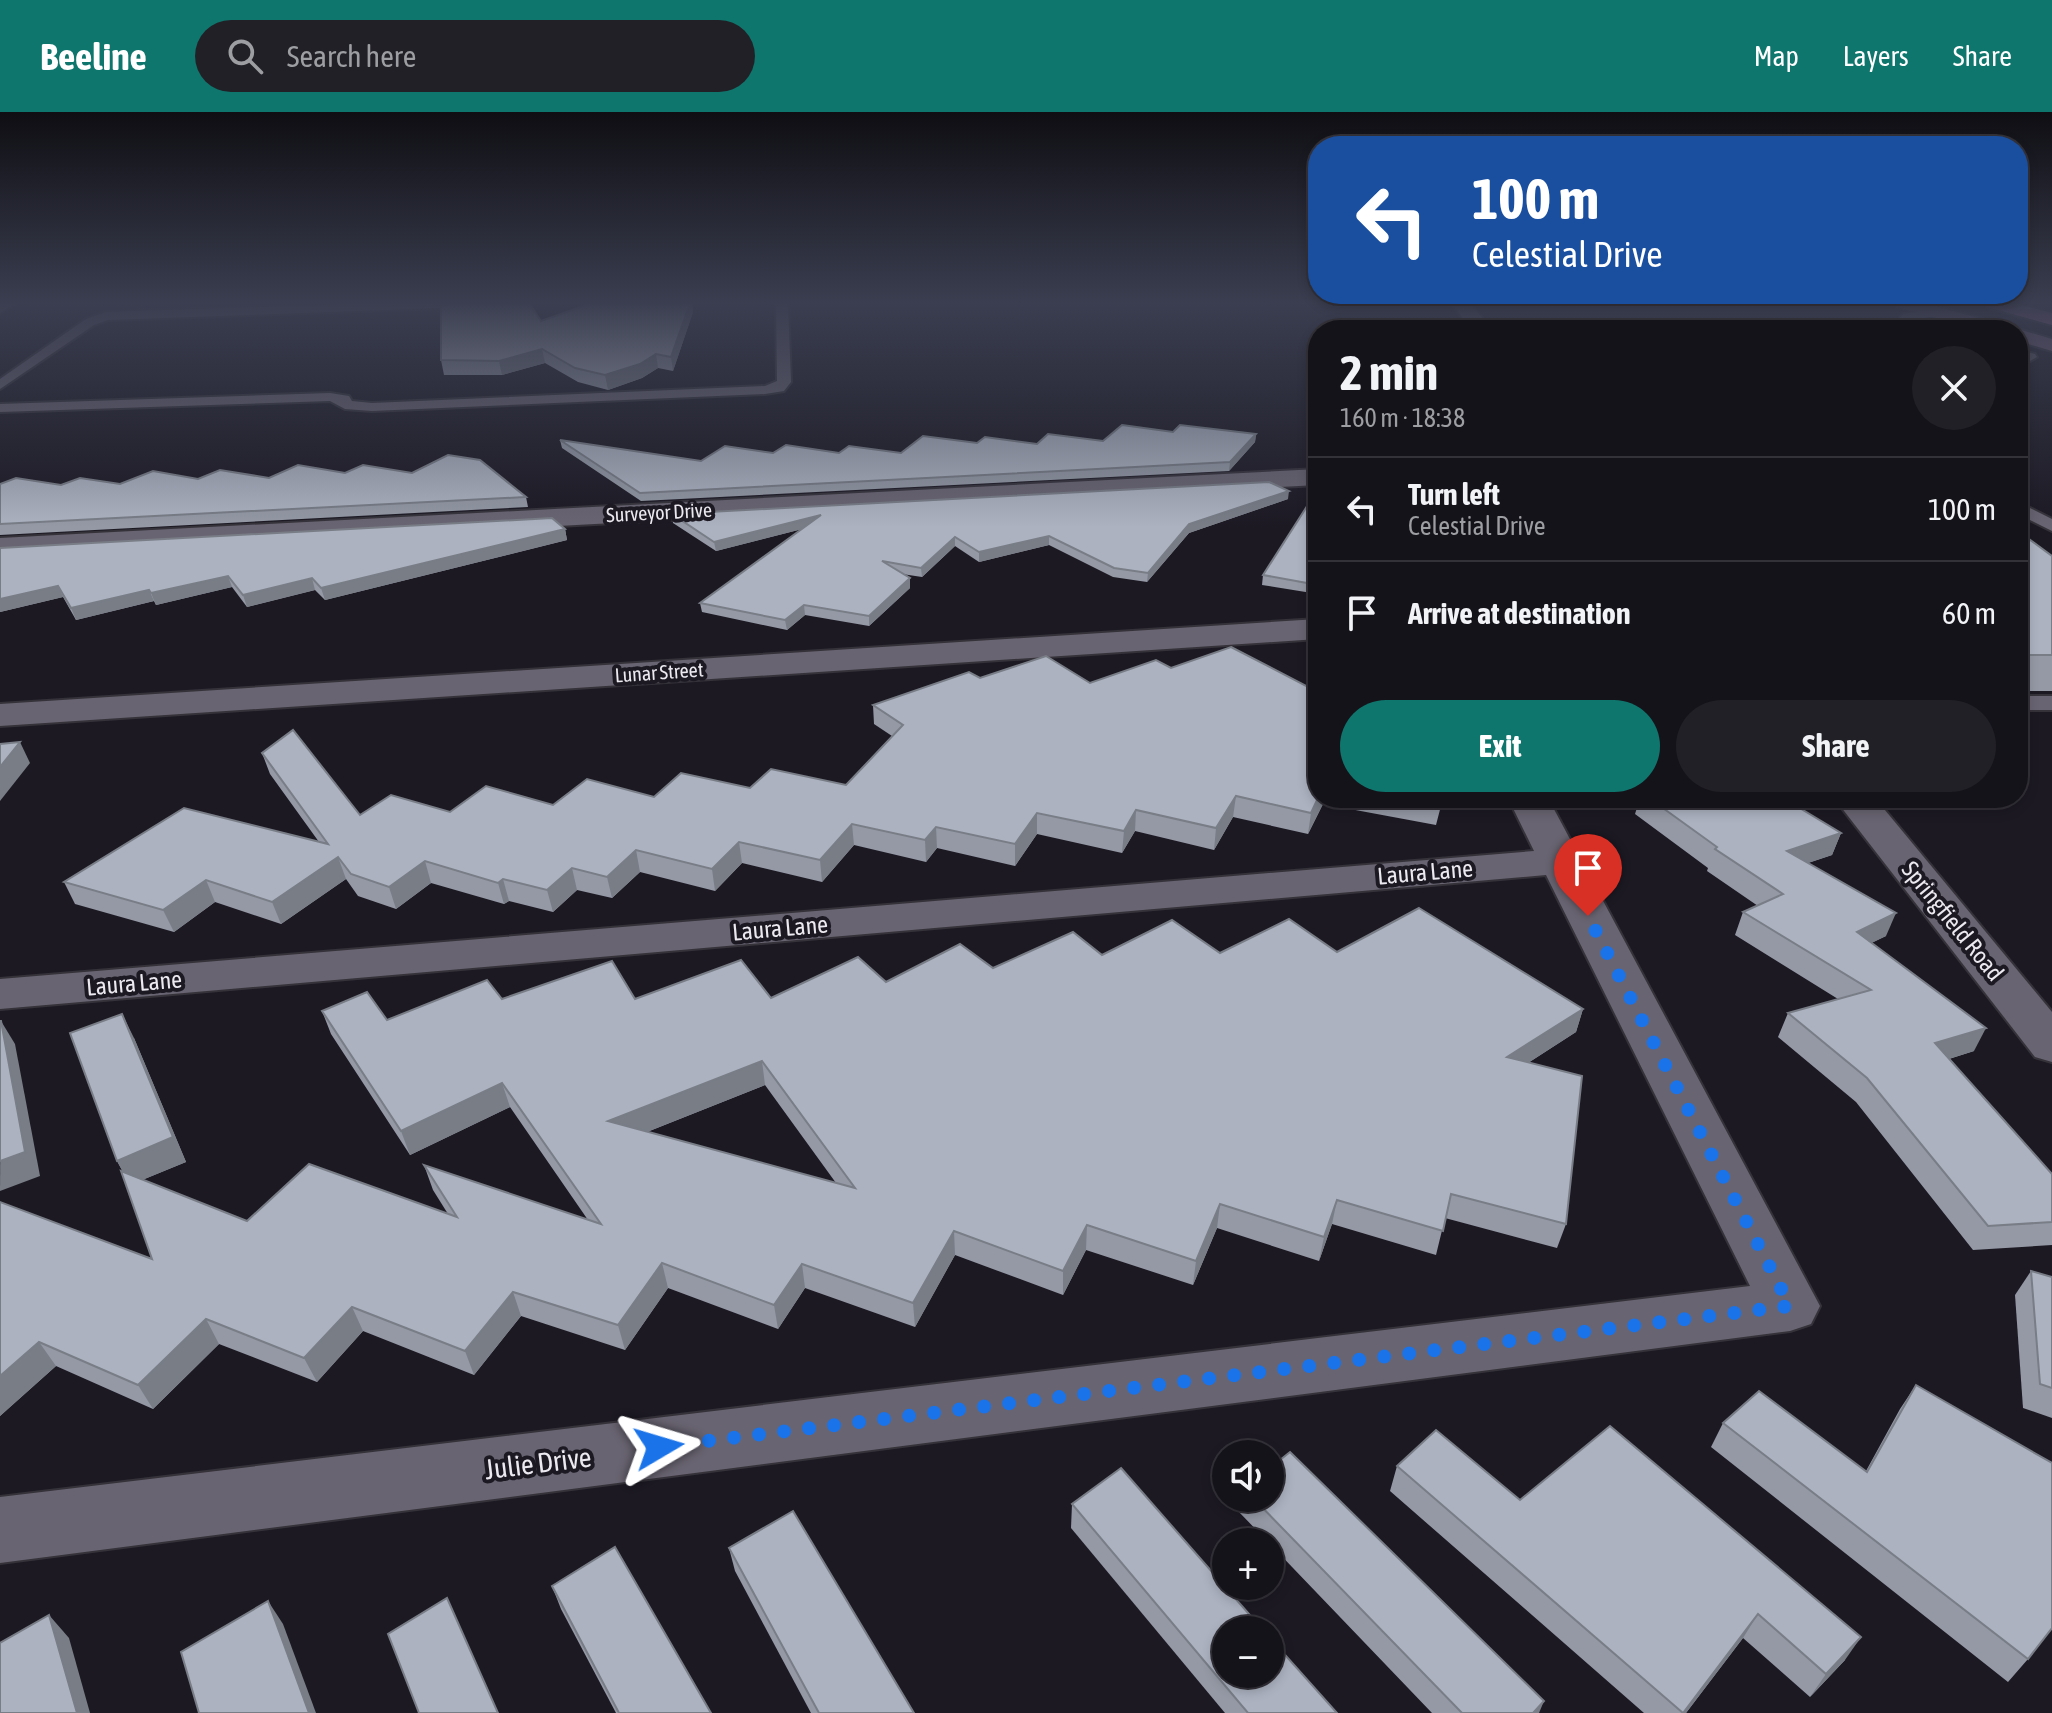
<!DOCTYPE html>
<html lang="en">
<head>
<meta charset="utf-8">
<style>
  :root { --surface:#15131a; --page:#222027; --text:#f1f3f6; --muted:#9d9ea2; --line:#343239; --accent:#0f766e }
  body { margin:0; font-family:"Asap Condensed",sans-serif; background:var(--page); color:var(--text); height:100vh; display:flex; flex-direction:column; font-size:30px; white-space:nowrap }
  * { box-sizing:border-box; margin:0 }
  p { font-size:26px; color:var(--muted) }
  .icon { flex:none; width:44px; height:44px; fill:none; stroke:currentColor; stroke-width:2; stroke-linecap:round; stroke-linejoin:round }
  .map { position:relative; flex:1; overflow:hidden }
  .side { position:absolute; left:1308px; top:208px; width:720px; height:488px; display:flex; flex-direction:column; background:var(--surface); border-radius:32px; box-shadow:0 4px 12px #0003,0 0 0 2px var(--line) }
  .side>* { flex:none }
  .hud { position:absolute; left:1308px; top:24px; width:720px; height:168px; border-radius:32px; box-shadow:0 4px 12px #0003,0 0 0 2px var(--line); background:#1a4fa0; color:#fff; overflow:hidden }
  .tools { position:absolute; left:1212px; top:1328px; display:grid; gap:16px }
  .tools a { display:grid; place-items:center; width:72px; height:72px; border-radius:50%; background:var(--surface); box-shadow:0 4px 12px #0003,0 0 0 2px var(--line); font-size:40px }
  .pin { position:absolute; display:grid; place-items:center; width:68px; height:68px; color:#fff; margin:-82px -34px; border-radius:50% 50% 50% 0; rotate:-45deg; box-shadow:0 0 8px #0007 }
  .pin .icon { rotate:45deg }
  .me { position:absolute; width:88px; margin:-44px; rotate:83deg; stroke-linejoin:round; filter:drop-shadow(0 0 6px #0008) }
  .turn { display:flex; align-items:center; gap:28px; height:168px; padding:0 32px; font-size:36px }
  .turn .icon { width:104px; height:104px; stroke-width:2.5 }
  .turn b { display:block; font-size:56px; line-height:68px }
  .round { display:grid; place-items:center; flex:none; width:84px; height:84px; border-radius:42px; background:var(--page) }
  .summary { display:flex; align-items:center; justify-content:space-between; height:136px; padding:0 32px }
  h1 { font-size:48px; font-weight:700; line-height:60px }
  .button { display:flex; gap:16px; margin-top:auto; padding:16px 32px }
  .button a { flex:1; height:92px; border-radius:48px; background:var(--accent); color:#fff; font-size:32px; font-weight:700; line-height:92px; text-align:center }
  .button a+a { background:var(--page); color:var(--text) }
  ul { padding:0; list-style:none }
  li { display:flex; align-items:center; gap:24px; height:104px; padding:0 32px; border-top:2px solid var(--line) }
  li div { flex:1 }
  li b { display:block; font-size:30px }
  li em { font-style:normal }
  header { display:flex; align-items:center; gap:48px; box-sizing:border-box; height:112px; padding:0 40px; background:var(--accent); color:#fff }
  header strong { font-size:38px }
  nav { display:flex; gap:44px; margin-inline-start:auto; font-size:28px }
  .search { width:560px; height:72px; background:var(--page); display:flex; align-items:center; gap:20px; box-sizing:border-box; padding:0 28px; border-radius:44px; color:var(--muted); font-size:30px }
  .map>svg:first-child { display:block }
</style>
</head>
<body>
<header>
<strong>Beeline</strong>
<div class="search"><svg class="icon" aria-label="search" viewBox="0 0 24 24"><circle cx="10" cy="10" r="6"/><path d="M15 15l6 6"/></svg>Search here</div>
<nav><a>Map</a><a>Layers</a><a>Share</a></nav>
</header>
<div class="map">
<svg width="2052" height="1601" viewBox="0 0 2052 1601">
  <rect width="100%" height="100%" fill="#1c1923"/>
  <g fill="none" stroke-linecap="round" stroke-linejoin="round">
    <defs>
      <g id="lane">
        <path d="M16,191l-16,10v-9z"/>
        <path d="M381,191h93l-6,4 -360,13 -14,5 -94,64v-10l86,-60 20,-7z"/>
        <path d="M776,191h12l3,79 -7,9 -19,3 -393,17 -27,-2 -15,-8 -330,11v-8l330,-11 19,3 3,5 20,2 393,-17 12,-5z"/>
        <path d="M1939,196l6,4 -2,3 -32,5 -7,9 -34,1 26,-7 7,-9z"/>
        <path d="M2018,238l17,4 2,3 -7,4 -12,-3z"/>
        <path d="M2018,390l34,17v12l-34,-17z"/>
        <rect x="2018" y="584" width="34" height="14"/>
      </g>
      <g id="street">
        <path d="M1451,191h19l22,27h-20z"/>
        <path d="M1318,357v16l-1318,71v-18z"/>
        <path d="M1318,507v20l-1318,87v-22z"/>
        <path d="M1508,686h40l272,508 -9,18 -21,7 -1790,232v-66l1750,-211 -204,-411 -1546,134v-30l1534,-128z"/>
        <path d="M1834,686h41l177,214v50l-17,-5z"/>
      </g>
      <g id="secondary">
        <path d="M1895,191h28l85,23 3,4h-32l-82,-23z"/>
        <path d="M2018,217l34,10v12l-34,-10v-11h-4z"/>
      </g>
      <path id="highway" d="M1985,191h29l38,10v12l-65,-18z"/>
    </defs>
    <use href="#lane" stroke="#35323a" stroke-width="4"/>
    <use href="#street" stroke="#35323a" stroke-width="4"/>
    <use href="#secondary" stroke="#35323a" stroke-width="4"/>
    <use href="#highway" stroke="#35323a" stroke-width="4"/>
    <use href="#lane" fill="#696471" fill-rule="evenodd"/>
    <use href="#street" fill="#696471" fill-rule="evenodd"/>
    <use href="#secondary" fill="#856784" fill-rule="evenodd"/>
    <use href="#highway" fill="#c56db0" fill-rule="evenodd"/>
  </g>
  <g fill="#9499a5" fill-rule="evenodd">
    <path d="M692,191l1,9 -20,59 -15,-3 -16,10 -34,12 -30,-8 -33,-19 -43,12h-58l-3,-15 100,-39z"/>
    <path d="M1173,320l83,2 -1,8 -26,29 -588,30 -79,-53 -2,-8 141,21 72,-8h128l76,-10 60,1 66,-3z"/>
    <path d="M345,361l181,24 2,10 -528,28v-51h120l78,-5 71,-1z"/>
    <path d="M1288,387l-99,34 -42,49 -34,-5 -64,-32 -70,17 -24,-16 -33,31 -20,-3 8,14 -41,38 -64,-11 -18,15 -85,-18 -2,-9 102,-74 -86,22 -43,-28 -1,-9z"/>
    <path d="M1318,390v92l-56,-9 1,-10z"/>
    <path d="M565,417l2,11 -242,60 -10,-10 -68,17 -15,-20 -76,18 -2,-4 -78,19 -13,-23 -63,15v-64z"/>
    <path d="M2018,419l34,25v135h-34z"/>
    <path d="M980,566l110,5 228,115h125l-7,27 -113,-21 -15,30 -75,-17 -19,33 -79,-19 -13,22 -85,-19 -22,32 -78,-18 -11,14 -72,-17 -32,37 -80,-19 -27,28 -75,-19 -28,26 -35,-8 -24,22 -44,-11 -5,3 -73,-21 -35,26 -38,-13 -12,-17 -65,45 -66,-22 -41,30 -99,-28 -11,-22 255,-40 -49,-68 -8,-21 98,62 90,-3 103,-7 197,-17 96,-3 46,-49 -18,-12 -1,-19z"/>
    <path d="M1640,686h143l58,35 -9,22 -24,8 78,73 -15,7 103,108 -25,8 103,115v71l-79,5 -117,-148 -78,-65 10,-24 50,-14 -103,-64 8,-23 15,-6 -51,-35 1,-3 -73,-54z"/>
    <path d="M1337,840l246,57 -7,23 -48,31 38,161 -9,24 -112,-30 -9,37 -104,-31 -13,37 -102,-33 -24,57 -107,-35 -23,45 -108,-40 -40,72 -110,-39 -27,41 -110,-41 -43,62 -104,-34 -47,59 -111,-44 -46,51 -98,-38 -66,65 -97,-43 -56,50v-214l152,57 -29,-87 -6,-11 17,-123 52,124 -44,18 105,41 201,-7 -15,-24 -9,-25 164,55 -78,-113 -100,48 -79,-121 -9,-23 65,9 115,-21 269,-1 115,-16 216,-27zM765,973l71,98 -189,-51z"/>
    <path d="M2031,1159l21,6v141l-29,-10 -8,-113z"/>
    <path d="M1916,1273l112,274 -20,23 -297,-235 12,-24 143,48 34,-62z"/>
    <path d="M1610,1314l235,234 -35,37 -67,-59 -57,75h-42l-254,-222 7,-25 123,34z"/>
    <path d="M1242,1386h28l269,215h-107l-162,-169v-2h-2l-29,-30z"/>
    <path d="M1072,1392l265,209h-112l-154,-185z"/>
    <path d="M729,1436l185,165h-103l-76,-142z"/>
    <path d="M552,1474l159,127h-95l-55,-104z"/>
  </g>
  <g fill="#787d86">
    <path d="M690,191h2l1,9 -20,59 -2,-14z"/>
    <path d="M542,237l3,14 -43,12 -3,-14z"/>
    <path d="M656,242l2,14 -16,10 -34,12 -3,-15z"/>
    <path d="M1256,322l-1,8 -26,29 1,-9z"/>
    <path d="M1289,379l-1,8 -99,34 -42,49 1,-9 41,-49z"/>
    <path d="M821,403l1,9 -106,27 -2,-9z"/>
    <path d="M565,417l2,11 -242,60 -4,-12z"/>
    <path d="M1049,424v9l-70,17v-10z"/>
    <path d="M955,425v9l-33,31 -1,-9z"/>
    <path d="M228,464l4,11 -76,18 -5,-12z"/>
    <path d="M312,466l3,12 -68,17 -4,-12z"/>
    <path d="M910,466v10l-41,38v-10z"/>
    <path d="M58,474l5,11 -63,15v-13z"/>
    <path d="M149,478l5,11 -78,19 -5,-12z"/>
    <path d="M804,493l1,10 -18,15 -2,-10z"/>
    <path d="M20,630l10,21 -30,38v-34z"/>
    <path d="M1236,684l-3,21 -19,33 2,-22z"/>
    <path d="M1318,686h5v6l-15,30 3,-21z"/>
    <path d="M1136,698l-1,21 -13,22 2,-22z"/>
    <path d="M1037,701v21l-22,32v-22z"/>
    <path d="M852,712l2,21 -32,37 -2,-22z"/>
    <path d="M936,715l1,21 -11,14 -1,-22z"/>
    <path d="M1841,721l-9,22 -54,18 9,-22z"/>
    <path d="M739,730l3,21 -27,28 -3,-22z"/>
    <path d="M636,738l4,22 -28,26 -5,-21z"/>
    <path d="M338,745l8,22 -65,45 -9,-22z"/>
    <path d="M425,749l6,22 -35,26 -7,-22z"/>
    <path d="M572,756l5,22 -24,22 -6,-22z"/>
    <path d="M503,767l6,22 -5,3 -6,-21z"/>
    <path d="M206,768l9,22 -41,30 -11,-22z"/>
    <path d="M1896,801l-10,23 -39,19 10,-23z"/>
    <path d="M1583,897l-7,23 -76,49 7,-24z"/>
    <path d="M122,902l12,24 52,124 -56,23 -13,-24z"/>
    <path d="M1,909l14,23 25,132 -40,15z"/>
    <path d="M1986,916l-12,23 -51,16 12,-24z"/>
    <path d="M762,949l3,24 -151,60 -6,-24z"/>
    <path d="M502,971l8,24 -100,48 -9,-24z"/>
    <path d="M1337,1088l-5,24 -13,37 5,-24z"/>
    <path d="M1220,1092l-3,24 -24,57 3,-24z"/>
    <path d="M1087,1113l-1,25 -23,45v-24z"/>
    <path d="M954,1119l1,24 -40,72 -2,-24z"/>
    <path d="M662,1151l6,25 -43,62 -7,-25z"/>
    <path d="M802,1152l3,24 -27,41 -4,-24z"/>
    <path d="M513,1180l8,24 -47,59 -9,-24z"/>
    <path d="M352,1195l11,24 -46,51 -13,-24z"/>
    <path d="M206,1207l13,25 -66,65 -15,-24z"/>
    <path d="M39,1230l17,24 -56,50v-40z"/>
    <path d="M268,1489l15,23 33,89h-7z"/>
    <path d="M1758,1502l-15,24 -57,75h-3z"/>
    <path d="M49,1503l20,23 21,75h-13z"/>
    <path d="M1861,1525l-16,23 -35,37 16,-23z"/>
    <path d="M1544,1589l-5,12h-6z"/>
  </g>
  <g fill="#acb2c0" stroke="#787d86" stroke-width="2" fill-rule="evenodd">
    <path d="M467,191h62l12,18 51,-18h98l-19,54 -15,-3 -16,10 -35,11 -30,-7 -33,-19 -43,12 -58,-1v-54z"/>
    <path d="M1122,313l51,7 7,-7 76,9 -26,28 -590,31 -80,-53 141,21 24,-15 48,7 13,-8 53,8 10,-7 52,7 22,-17 54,7 8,-6 52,7 11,-10 55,7z"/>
    <path d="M448,343l32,5 46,37 -526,27v-40l16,-6 45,7 19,-7 40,6 33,-13 45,8 22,-9 49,8 29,-13 47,8 18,-8 49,8z"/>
    <path d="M1269,370l20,9 -100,33 -41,49 -34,-5 -65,-32 -70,16 -24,-15 -34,31 -39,-7 28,17 -41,38 -65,-11 -19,15 -85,-17 121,-88 -107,27 -42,-28z"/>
    <path d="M1311,388l7,2v83l-55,-10z"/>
    <path d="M552,406l13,11 -244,59 -9,-10 -69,17 -15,-19 -77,17 -2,-3 -78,18 -13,-22 -58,13v-51z"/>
    <path d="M2018,419l34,25v99h-34z"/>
    <path d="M1231,535l87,45v106l-7,15 -75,-17 -20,32 -80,-18 -12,21 -87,-18 -22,31 -79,-17 -11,13 -73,-16 -32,36 -81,-18 -27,27 -76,-19 -29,27 -35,-9 -25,22 -44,-11 -5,4 -73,-22 -36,26 -38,-13 -13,-17 -66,45 -66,-22 -43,30 -99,-28 120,-74 144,36 -66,-91 31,-23 67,85 31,-20 59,17 36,-26 67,19 34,-26 67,18 27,-24 69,15 21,-19 75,16 57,-60 -30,-20 96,-33 11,6 66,-22 44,27 66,-23 15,8z"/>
    <path d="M20,630l-20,25v-23z"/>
    <path d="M1407,686h35l-2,6z"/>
    <path d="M1649,686h134l58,35 -54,18 109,62 -39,19 129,96 -51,15 117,131v48l-64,4 -121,-148 -79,-65 83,-23 -128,-78 40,-18 -68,-45 2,-2z"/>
    <path d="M1419,796l164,101 -76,48 75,19 -16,148 -115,-30 -8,37 -106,-31 -13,37 -104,-33 -24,57 -109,-36 -24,46 -109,-40 -41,72 -111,-39 -28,41 -112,-42 -44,62 -105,-33 -48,59 -113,-44 -48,51 -98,-39 -68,66 -99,-43 -39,34v-174l152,57 -31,-88 126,50 62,-57 148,53 -33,-52 177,59 -99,-141 -101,48 -79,-120 45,-19 20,28 100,-40 15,19 110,-38 23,38 106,-39 30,38 87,-41 28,25 74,-38 33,24 80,-36 29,23 70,-35 48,33 69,-34 48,33zM762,949l93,127 -247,-67z"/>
    <path d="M122,902l51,123 -56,24 -47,-128z"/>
    <path d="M0,909h1l24,131 -25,9z"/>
    <path d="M2031,1159l21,6v111l-12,-4z"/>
    <path d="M1916,1273l136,78v165l-24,31 -305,-236 36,-32 108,81z"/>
    <path d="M1610,1314l251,211 -35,37 -68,-60 -75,99 -286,-247 39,-36 84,70z"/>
    <path d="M1290,1340l254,249 -11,12h-71l-209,-215h17v-30z"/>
    <path d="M1121,1356l142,162h-37v44h44v-36l67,75h-89l-176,-209z"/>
    <path d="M793,1399l121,202h-95l-90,-165z"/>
    <path d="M615,1435l96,166h-92l-67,-127z"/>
    <path d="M447,1486l51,115h-79l-31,-79z"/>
    <path d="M268,1489l41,112h-110l-18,-61z"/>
    <path d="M49,1503l28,98h-77v-70z"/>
  </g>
  <linearGradient id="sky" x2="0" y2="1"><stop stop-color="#0f0e13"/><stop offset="0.46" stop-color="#3a3e50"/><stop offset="1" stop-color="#3a3e50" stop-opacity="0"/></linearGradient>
  <rect width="2052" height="415" fill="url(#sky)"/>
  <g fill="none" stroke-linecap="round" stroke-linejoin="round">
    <path stroke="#1a73e8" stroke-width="14" stroke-dasharray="0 25.2" d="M659,1335l1131,-141 -202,-390"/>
  </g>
  <g text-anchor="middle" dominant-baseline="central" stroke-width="8" stroke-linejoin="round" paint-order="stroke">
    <g font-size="20" fill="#ece9f0" stroke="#1c1923">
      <text transform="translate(659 400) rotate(-3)">Surveyor Drive</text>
      <text transform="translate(659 560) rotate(-4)">Lunar Street</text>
    </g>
    <g font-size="24" fill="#ece9f0" stroke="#1c1923">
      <text transform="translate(1425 760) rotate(-5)">Laura Lane</text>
      <text transform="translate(1953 809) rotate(51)">Springfield Road</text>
      <text transform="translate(780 816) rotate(-5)">Laura Lane</text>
      <text transform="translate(134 871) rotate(-5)">Laura Lane</text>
    </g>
    <g font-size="28" fill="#ece9f0" stroke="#1c1923">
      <text transform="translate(538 1351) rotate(-7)">Julie Drive</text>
    </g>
  </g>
</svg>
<div class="tools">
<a><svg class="icon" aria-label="sound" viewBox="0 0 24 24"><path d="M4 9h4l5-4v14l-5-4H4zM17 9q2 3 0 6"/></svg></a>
<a>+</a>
<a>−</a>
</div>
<div class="pin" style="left:1588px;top:804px;background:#d93025"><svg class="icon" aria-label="arrive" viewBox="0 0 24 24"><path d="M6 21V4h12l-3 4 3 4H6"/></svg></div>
<svg class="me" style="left:659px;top:1335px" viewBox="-20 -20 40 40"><path d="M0-17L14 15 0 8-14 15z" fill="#1a73e8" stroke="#fff" stroke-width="4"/></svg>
<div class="hud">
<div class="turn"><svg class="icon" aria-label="left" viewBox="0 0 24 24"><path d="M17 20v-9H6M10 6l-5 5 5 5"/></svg><div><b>100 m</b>Celestial Drive</div></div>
</div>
<section class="side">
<div class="summary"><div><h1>2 min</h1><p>160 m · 18:38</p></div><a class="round"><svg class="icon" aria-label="close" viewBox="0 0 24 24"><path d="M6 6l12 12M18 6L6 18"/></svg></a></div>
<ul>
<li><svg class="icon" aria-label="left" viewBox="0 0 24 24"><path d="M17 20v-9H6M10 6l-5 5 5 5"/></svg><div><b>Turn left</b><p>Celestial Drive</p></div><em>100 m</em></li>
<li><svg class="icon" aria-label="arrive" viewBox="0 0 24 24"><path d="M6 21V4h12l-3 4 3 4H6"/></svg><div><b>Arrive at destination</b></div><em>60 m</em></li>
</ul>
<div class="button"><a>Exit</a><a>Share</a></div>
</section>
</div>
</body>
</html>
